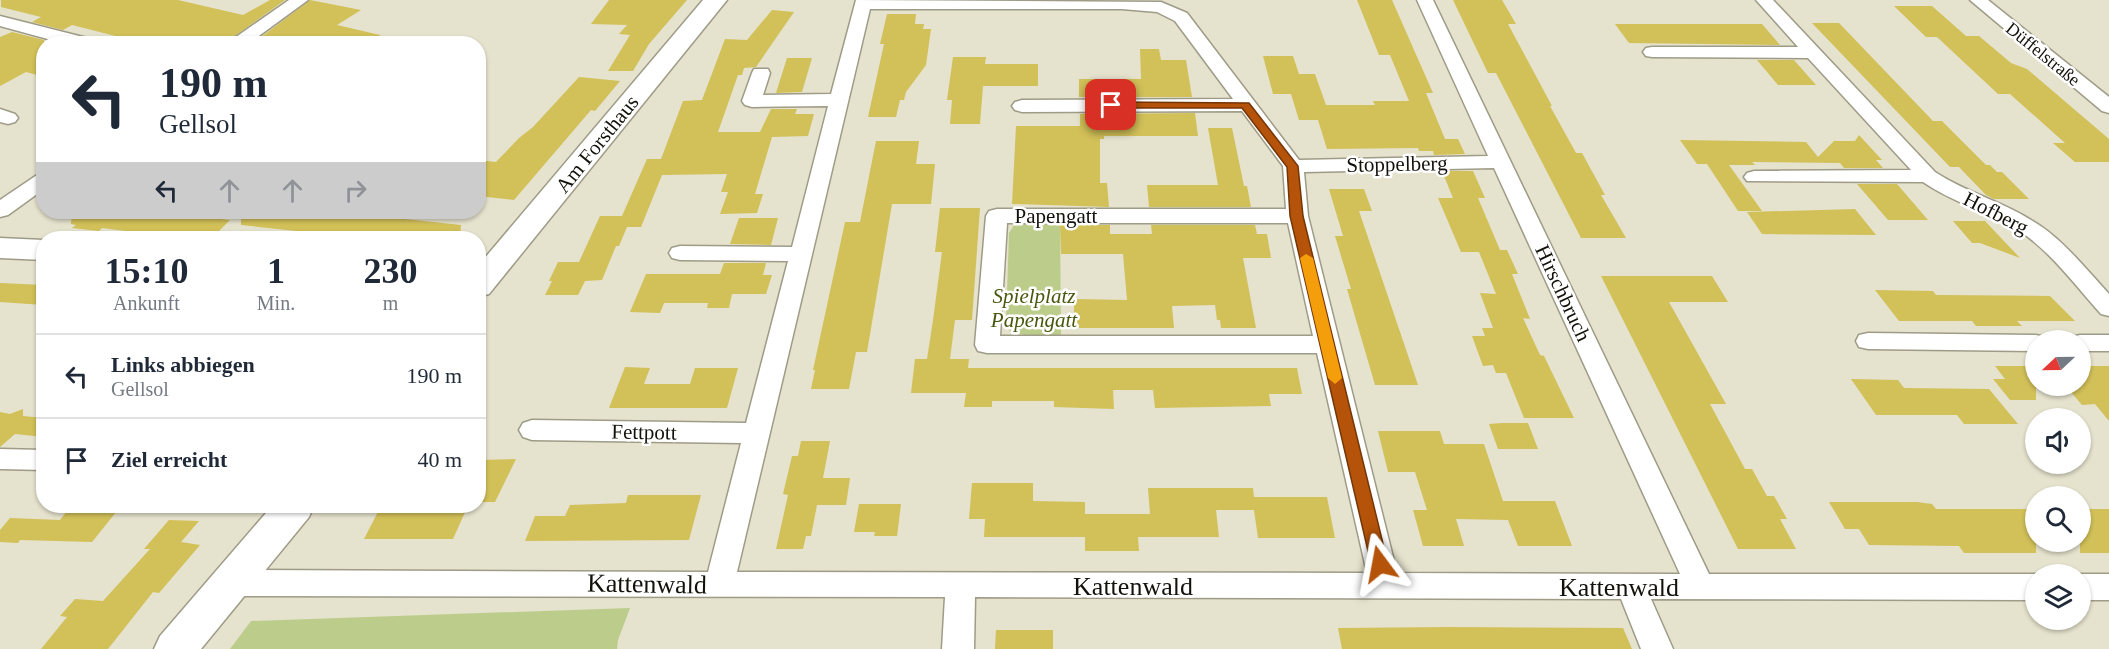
<!DOCTYPE html>
<html lang="de">
<head>
<meta charset="utf-8">
<style>
  :root { --surface:#fff; --page:#f6f6f7; --text:#1f2937; --muted:#747a83; --line:#e0e1e3 }
  body { margin:0; font-family:"Times New Roman",serif; background:var(--page); color:var(--text); height:100vh; display:flex; flex-direction:column; font-size:22px; white-space:nowrap }
  * { box-sizing:border-box; margin:0 }
  p { font-size:20px; color:var(--muted) }
  .icon { flex:none; width:33px; height:33px; fill:none; stroke:currentColor; stroke-width:2; stroke-linecap:round; stroke-linejoin:round }
  .map { position:relative; flex:1; overflow:hidden }
  .side { position:absolute; left:36px; top:231px; width:450px; height:282px; display:flex; flex-direction:column; background:var(--surface); border-radius:24px; box-shadow:0 2px 4px #0004 }
  .side>* { flex:none }
  .hud { position:absolute; left:36px; top:36px; width:450px; height:183px; border-radius:24px; box-shadow:0 2px 4px #0004; background:#fff; color:var(--text); overflow:hidden }
  .needle { width:39px; rotate:248deg }
  .controls { position:absolute; left:2025px; top:330px; display:grid; gap:12px }
  .controls a { display:grid; place-items:center; width:66px; height:66px; border-radius:50%; background:var(--surface); box-shadow:0 2px 4px #0004; font-size:30px }
  .pin { position:absolute; display:grid; place-items:center; width:51px; height:51px; color:#fff; margin:-26px; border-radius:12px; box-shadow:0 3px 9px #0006 }
  .me { position:absolute; width:66px; margin:-33px; rotate:347deg; stroke-linejoin:round; filter:drop-shadow(0 0 4px #0008) }
  .turn { display:flex; align-items:center; gap:21px; height:126px; padding:0 24px; font-size:27px }
  .turn .icon { width:78px; height:78px; stroke-width:2.5 }
  .turn b { display:block; font-size:42px; line-height:51px }
  .lanes { display:flex; align-items:center; height:57px; padding:0 24px; background:#0003; justify-content:center; gap:30px; direction:ltr }
  .lanes .off { opacity:.35 }
  .eta { display:flex; justify-content:space-evenly; align-items:center; height:102px; text-align:center }
  .eta b { font-size:36px; font-weight:700; line-height:42px }
  ul { padding:0; list-style:none }
  li { display:flex; align-items:center; gap:18px; height:84px; padding:0 24px; border-top:2px solid var(--line) }
  li div { flex:1 }
  li b { display:block; font-size:22px }
  li em { font-style:normal }
  .map>svg:first-child { display:block }
</style>
</head>
<body>
<div class="map">
<svg width="2109" height="649" viewBox="0 0 2109 649">
  <rect width="100%" height="100%" fill="#e5e2cd"/>
  <g fill="#bccd8b">
    <path d="M1026,222h34l1,113h-37l-14,-3 -4,-10 3,-89 5,-8z"/>
    <path d="M630,608l-12,32 -1,9h-387l21,-28z"/>
  </g>
  <g fill="#d2c058">
    <path d="M1,0h177l65,15 27,-15h15l-61,44h-77l-75,-19 -9,5 -31,-8 9,-5 -40,-10z"/>
    <path d="M310,0l51,10 -24,15 43,10 -1,9h-127z"/>
    <path d="M609,0h78l-38,44 -16,27h-25l22,-36 -11,-1 8,-9 -36,-1z"/>
    <path d="M1357,0h35l41,93h-7l19,46h13l7,15 -31,1 -1,-4h-14l-1,-3 -91,1 -9,-29h-19l-8,-26h-18l-10,-38h30l6,18h16l11,31h49l-2,-4h36l-19,-46h-11z"/>
    <path d="M1453,0h49l14,24h-8l44,82h-2l26,47h6l23,42h-4l25,43h-45l-85,-165h-8z"/>
    <path d="M1894,6h38l34,30h13l32,27 16,6 82,70v23h-34l-22,-19h12l-55,-49h-12l-61,-57h-11z"/>
    <path d="M772,10l22,2 -38,55 -12,1 -2,7h-4l-20,57h42l11,-23h26l-2,5h19l-6,22 -36,1 -17,57h8l-6,19 -37,1 8,-22h-7l6,-18 -65,1 -21,52h-14l-8,19h-3l-14,34 -17,1 -7,14h-33l7,-14h-3l9,-19h21l21,-46h22l25,-57h14l22,-58 19,-1 23,-61 22,1z"/>
    <path d="M887,14h29l-1,10h9l-1,5h8l-5,36 -20,27 -2,8h-4l-4,17h-28l16,-73h-4z"/>
    <path d="M1812,23h27l94,98h9l44,44h4l7,7h5l27,27h-35l-8,-4 -27,-28h-9z"/>
    <path d="M1615,24h147l18,21 -151,-2z"/>
    <path d="M12,32l32,8v37l-18,-5 -26,14v-49z"/>
    <path d="M1140,49h19l2,11h25l6,37h-113v-18h62z"/>
    <path d="M953,57h33l-1,7h53v22h-55l-3,38h-30l2,-24h-5z"/>
    <path d="M787,58h25l-10,34 -26,1z"/>
    <path d="M1757,60h37l22,25h-38z"/>
    <path d="M579,77l41,4 -25,30 -4,-1 -77,90 -36,-4v-36l18,2 23,-24 14,-11z"/>
    <path d="M1195,113l3,23h-94v3h-4v44h7l2,24 -97,-3 4,-78h64v-12z"/>
    <path d="M1208,128h24l12,58h3l4,21h-102l-2,-22h71z"/>
    <path d="M1859,135l23,25h-6l7,8h-39l-4,-5 -88,-1 3,3h-26l33,46h-24l-31,-47h-10l-17,-24 126,2 12,15 16,-16h21z"/>
    <path d="M876,141h43l-3,23h19l-4,40h-39l-25,148h-11l-7,37h-38l4,-19h-2l32,-148h15z"/>
    <path d="M1442,171h31l12,27h-7l22,52h7l11,24h-6l18,45 -7,-1 17,37 4,1 30,62h-50l-18,-45h-10l-3,-8 -10,1 -11,-30h13l-3,-8h11l-13,-35 16,1 -17,-42h-18l-23,-54h15z"/>
    <path d="M1857,184h40l31,36h-40z"/>
    <path d="M1329,189h35l8,22h-13l59,174h-43l-28,-96h4l-16,-53h8z"/>
    <path d="M940,208h40l-8,112h-17l-5,39h19l-1,9h329l5,26h-33l2,12 -116,2 -2,-18h-40l1,19 -60,-2v-6h-62v6h-28l2,-14h-55l4,-34h12l6,-39 9,-68h-7z"/>
    <path d="M1855,209l21,26 -114,-1 -15,-22z"/>
    <path d="M72,212h86l72,8 -17,17 -63,-3 -48,-6 -3,3 -27,-3 4,-3 -5,-1z"/>
    <path d="M241,212h125l32,3 -2,3 65,7 -1,13h-160l6,-6 -65,-7z"/>
    <path d="M739,218h39l-7,27 -41,-1z"/>
    <path d="M1953,221h32l35,37 -40,-15h-8z"/>
    <path d="M1060,225h50v9h42l-1,-9h104l2,9h10l4,24h-28l13,70h-35l-1,-8h-3l-2,-15 -43,1 2,22h-100v-29l53,1 -4,-46h-62z"/>
    <path d="M724,263h42l-3,12h9l-6,19h-34l-3,14h-22l1,-5h-44l-4,10 -30,-1 16,-38h74z"/>
    <path d="M1601,276h111l16,26h-59l57,102h-16l35,65h7l15,27h7l13,23h-7l16,30h-58z"/>
    <path d="M0,283l44,2v20l-44,-3z"/>
    <path d="M1875,290l58,1 3,4 114,1 25,25h-58l5,5h-46l-4,-5h-73z"/>
    <path d="M1995,366h41v34h-26l-17,-21h12z"/>
    <path d="M2080,366h29v55l-14,-17 -13,1 -16,-19h14z"/>
    <path d="M625,367l25,1 -6,16h46l5,-16h43l-11,40h-118z"/>
    <path d="M1851,379l47,1 6,8 85,1 29,35h-54l-7,-9h-81z"/>
    <path d="M23,409v7l21,2v19l-29,-3 -15,13v-35l10,2z"/>
    <path d="M1502,423h26l10,26h-40l-9,-25z"/>
    <path d="M1378,431h62l4,13h40l19,57h52l17,45h-54l-10,-26 -52,-1 8,27h-41l-10,-36h14l-12,-38h-27z"/>
    <path d="M801,441h29l-7,37h27l-4,27h-29l-6,31h-5l-3,13h-27l12,-54 -5,-1 9,-38h6z"/>
    <path d="M516,459l-21,43h-17v-42z"/>
    <path d="M972,483h61v18l52,1v12h65l-2,-26h105l1,9h73l8,41h-77l-4,-28h-38l3,27h-81l1,14h-54v-14h-101l1,-18h-16z"/>
    <path d="M628,495h73l-12,45 -164,1 10,-25h30l5,-11 56,-2z"/>
    <path d="M1829,502h88l15,2 4,5h100v44h-72l-5,-7 -90,-1 -10,-16h-14z"/>
    <path d="M859,504h42l-4,32h-23l1,-4h-21z"/>
    <path d="M71,506h50l-29,36 -72,-2 -2,3 -18,-1v-12l10,-12 50,2z"/>
    <path d="M381,506h29l-2,4h58l-13,29h-89z"/>
    <rect x="2080" y="509" width="29" height="44"/>
    <path d="M169,520l30,1 -18,21 19,3 -41,48 -6,-1 -45,57h-67l26,-32 -7,-1 15,-17 28,2 47,-52h-6z"/>
    <path d="M1450,627l173,1 9,21h-290l-4,-21z"/>
    <path d="M996,630h57v19h-58z"/>
  </g>
  <g fill="none" stroke-linecap="round" stroke-linejoin="round">
    <defs>
      <g id="street">
        <path d="M289,0h19l-60,44h-22z"/>
        <path d="M856,0l305,2 26,11 112,147 189,-4 -71,-156h16l276,574h327v26l-385,-1 22,50h-32l-20,-50 -646,-2 -1,52h-32l3,-52 -715,-1 -10,-4 -5,-9 5,-9 10,-4 478,2 33,-129 -209,-3 -9,-3 -4,-7 4,-7 9,-3 214,3 42,-162 -108,-1 -8,-2 -3,-5 3,-5 8,-2 112,1 36,-141 -76,1 -7,-2 -3,-4 10,-28 2,-4h14l2,4 -7,22 68,-1zM870,9h252l35,3 18,9 58,78 -211,1 -7,2 -3,4 3,4 7,2 220,-1 41,55 3,43h-289l-8,2 -3,5 -11,129 3,6 9,2h330l50,220 -630,-1zM1494,168l186,406 -283,-1 -89,-357 -4,-44zM1007,223h281l25,113h-313z"/>
        <path d="M1756,0h17l162,172c30,20 66,29 96,48 31,18 54,48 78,74v22l-8,-2c-27,-30 -52,-65 -86,-86 -30,-17 -63,-26 -92,-46l-176,-1 -3,-4 3,-4 7,-2 157,-1 -103,-112 -156,-1 -6,-1 -3,-4 3,-4 6,-1h146z"/>
        <path d="M1970,0h18l121,97v16l-7,-2z"/>
        <path d="M0,16l95,24 3,4h-32l-66,-18z"/>
        <path d="M0,109l15,5 3,4 -3,4 -7,2 -8,-2z"/>
        <path d="M44,173v16l-36,26 -8,2v-17l37,-25z"/>
        <path d="M1868,333l168,2 9,2 2,3h-11v11l-168,-2 -9,-2 -3,-6 3,-6z"/>
        <path d="M2080,335h29v16h-29v-11h-11l2,-3z"/>
        <path d="M0,449l44,1v20l-44,-1z"/>
        <rect x="2080" y="574" width="29" height="26"/>
      </g>
      <g id="secondary">
        <path d="M703,0h24l-238,294 -11,3v-31z"/>
        <path d="M0,238l44,2v20l-44,-2z"/>
        <path d="M272,506h42l-5,11 -108,132h-47l6,-13z"/>
      </g>
    </defs>
    <use href="#street" stroke="#9e9b87" stroke-width="3"/>
    <use href="#secondary" stroke="#9e9b87" stroke-width="3"/>
    <use href="#street" fill="#fff" fill-rule="evenodd"/>
    <use href="#secondary" fill="#fff" fill-rule="evenodd"/>
  </g>
  <path fill="#b45309" stroke="#753606" stroke-width="1.5" d="M1111,102l138,1 49,63 5,50 85,348 -2,5 -6,2 -6,-2 -3,-5 -81,-348 -3,-49 -45,-59h-135v-5z"/>
  <path fill="#f59e0b" d="M1306,254l7,4 29,120 -7,6 -7,-6 -28,-120z"/>
  <g text-anchor="middle" dominant-baseline="central" stroke-width="5" stroke-linejoin="round" paint-order="stroke">
    <g font-size="18" fill="#12110a" stroke="#fff">
      <text transform="translate(2043 54) rotate(39)">Düffelstraße</text>
    </g>
    <g font-size="21" fill="#12110a" stroke="#fff">
      <text transform="translate(597 144) rotate(-51)">Am Forsthaus</text>
      <text transform="translate(1397 164) rotate(-1)">Stoppelberg</text>
      <text transform="translate(1996 213) rotate(27)">Hofberg</text>
      <text x="1056" y="216">Papengatt</text>
      <text transform="translate(1563 293) rotate(65)">Hirschbruch</text>
      <text transform="translate(644 432) rotate(1)">Fettpott</text>
    </g>
    <g font-size="21" font-style="italic" fill="#49570f" stroke="#fff">
      <text x="1034" y="296">Spielplatz<tspan x="1034" dy="24">Papengatt</tspan></text>
    </g>
    <g font-size="26" fill="#12110a" stroke="#fff">
      <text transform="translate(647 584) rotate(1)">Kattenwald</text>
      <text x="1133" y="586">Kattenwald</text>
      <text x="1619" y="587">Kattenwald</text>
    </g>
  </g>
</svg>
<div class="controls">
<a><svg class="needle" viewBox="-14 -14 28 28"><path d="M0-13l5 13h-10z" fill="#e53935"/><path d="M0 13l5-13h-10z" fill="#747a83"/></svg></a>
<a><svg class="icon" aria-label="sound" viewBox="0 0 24 24"><path d="M4 9h4l5-4v14l-5-4H4zM17 9q2 3 0 6"/></svg></a>
<a><svg class="icon" aria-label="search" viewBox="0 0 24 24"><circle cx="10" cy="10" r="6"/><path d="M15 15l6 6"/></svg></a>
<a><svg class="icon" aria-label="layers" viewBox="0 0 24 24"><path d="M12 4l9 5-9 5-9-5zM3 14l9 5 9-5"/></svg></a>
</div>
<div class="pin" style="left:1111px;top:105px;background:#d93025"><svg class="icon" aria-label="arrive" viewBox="0 0 24 24"><path d="M6 21V4h12l-3 4 3 4H6"/></svg></div>
<svg class="me" style="left:1380px;top:564px" viewBox="-20 -20 40 40"><path d="M0-17L14 15 0 8-14 15z" fill="#b45309" stroke="#fff" stroke-width="4"/></svg>
<div class="hud">
<div class="turn"><svg class="icon" aria-label="left" viewBox="0 0 24 24"><path d="M17 20v-9H6M10 6l-5 5 5 5"/></svg><div><b>190 m</b>Gellsol</div></div>
<div class="lanes"><svg class="icon" aria-label="left" viewBox="0 0 24 24"><path d="M17 20v-9H6M10 6l-5 5 5 5"/></svg><svg class="icon off" aria-label="ahead" viewBox="0 0 24 24"><path d="M12 20V5M6 11l6-6 6 6"/></svg><svg class="icon off" aria-label="ahead" viewBox="0 0 24 24"><path d="M12 20V5M6 11l6-6 6 6"/></svg><svg class="icon off" aria-label="right" viewBox="0 0 24 24"><path d="M7 20v-9h11M14 6l5 5-5 5"/></svg></div>
</div>
<section class="side">
<div class="eta">
<div><b>15:10</b><p>Ankunft</p></div>
<div><b>1</b><p>Min.</p></div>
<div><b>230</b><p>m</p></div>
</div>
<ul>
<li><svg class="icon" aria-label="left" viewBox="0 0 24 24"><path d="M17 20v-9H6M10 6l-5 5 5 5"/></svg><div><b>Links abbiegen</b><p>Gellsol</p></div><em>190 m</em></li>
<li><svg class="icon" aria-label="arrive" viewBox="0 0 24 24"><path d="M6 21V4h12l-3 4 3 4H6"/></svg><div><b>Ziel erreicht</b></div><em>40 m</em></li>
</ul>
</section>
</div>
</body>
</html>
